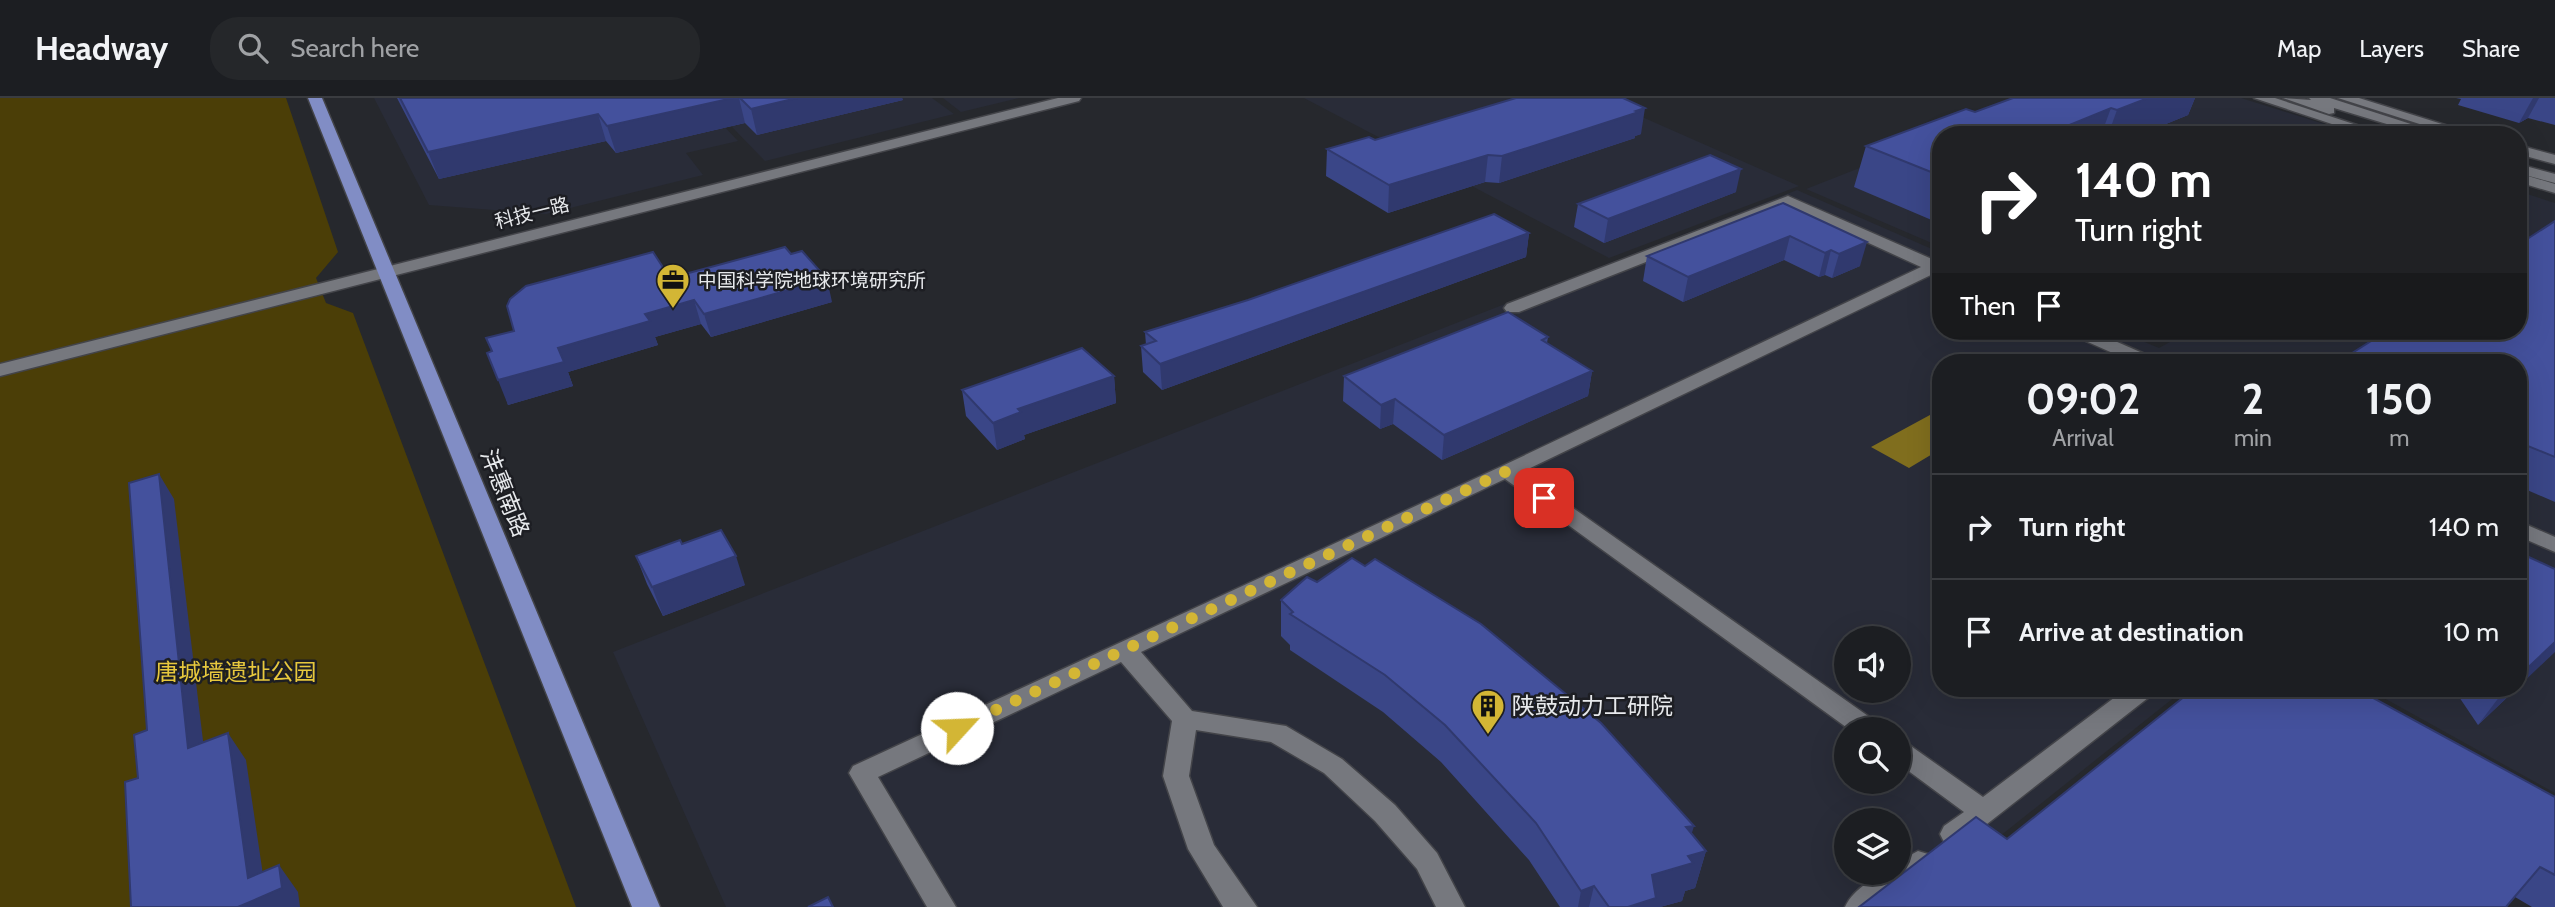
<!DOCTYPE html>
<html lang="en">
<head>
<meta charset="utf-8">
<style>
  :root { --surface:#1c1e22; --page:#25272a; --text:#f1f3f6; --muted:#a0a2a5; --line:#3a3c40 }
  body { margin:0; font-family:Cabin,"Noto Sans SC",sans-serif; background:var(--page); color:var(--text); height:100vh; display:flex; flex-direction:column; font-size:26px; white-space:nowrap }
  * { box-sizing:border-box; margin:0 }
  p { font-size:23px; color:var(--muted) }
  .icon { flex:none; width:38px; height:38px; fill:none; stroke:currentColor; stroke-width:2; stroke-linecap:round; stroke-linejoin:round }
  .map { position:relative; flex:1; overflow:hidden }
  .drawer { position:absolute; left:1932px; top:256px; width:595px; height:343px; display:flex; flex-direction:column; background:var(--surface); border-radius:28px; box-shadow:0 7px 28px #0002,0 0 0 2px var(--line) }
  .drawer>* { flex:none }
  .top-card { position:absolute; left:1932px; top:28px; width:595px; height:214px; border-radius:28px; box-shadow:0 7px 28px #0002,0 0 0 2px var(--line); background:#202124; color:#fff; overflow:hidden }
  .buttons { position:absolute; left:1834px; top:528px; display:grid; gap:14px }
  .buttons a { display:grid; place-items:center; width:77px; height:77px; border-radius:50%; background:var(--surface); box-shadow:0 7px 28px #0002,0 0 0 2px var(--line); font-size:35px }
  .pin { position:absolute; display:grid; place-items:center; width:60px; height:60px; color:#fff; margin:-30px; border-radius:14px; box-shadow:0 4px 10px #0006 }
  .me { position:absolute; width:77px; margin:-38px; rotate:65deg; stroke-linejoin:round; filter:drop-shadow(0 0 5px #0008) }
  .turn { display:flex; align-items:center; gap:24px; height:147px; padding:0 28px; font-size:32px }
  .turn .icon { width:91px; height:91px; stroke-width:2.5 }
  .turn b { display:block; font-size:49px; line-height:60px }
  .then { display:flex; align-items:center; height:66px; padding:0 28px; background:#0003; gap:14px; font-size:26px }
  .eta { display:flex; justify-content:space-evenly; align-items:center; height:119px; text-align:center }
  .eta b { font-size:42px; font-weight:700; line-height:49px }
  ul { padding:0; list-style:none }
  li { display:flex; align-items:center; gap:21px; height:105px; padding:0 28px; border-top:2px solid var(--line) }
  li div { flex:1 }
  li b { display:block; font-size:26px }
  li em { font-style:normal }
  header { display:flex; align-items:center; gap:42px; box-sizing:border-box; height:98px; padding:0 35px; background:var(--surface); border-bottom:2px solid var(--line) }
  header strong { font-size:33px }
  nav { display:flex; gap:38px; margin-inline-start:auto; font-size:24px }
  .search { width:490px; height:63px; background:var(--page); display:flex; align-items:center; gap:18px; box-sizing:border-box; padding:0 24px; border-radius:28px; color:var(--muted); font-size:26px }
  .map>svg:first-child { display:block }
</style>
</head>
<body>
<header>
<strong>Headway</strong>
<div class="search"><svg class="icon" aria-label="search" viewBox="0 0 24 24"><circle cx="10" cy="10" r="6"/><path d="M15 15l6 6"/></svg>Search here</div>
<nav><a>Map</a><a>Layers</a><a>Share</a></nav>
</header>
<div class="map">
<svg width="2555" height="809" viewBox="0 0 2555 809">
  <rect width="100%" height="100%" fill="#26282d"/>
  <g fill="#292c38" fill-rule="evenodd">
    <path d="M374,0h323l41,43 -52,12 17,22 -157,39 -117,-9z"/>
    <path d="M704,0h228l22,16 -189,47z"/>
    <path d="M943,0h76l-58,14z"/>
    <path d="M1304,0h295l200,88 -190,72z"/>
    <path d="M2037,0h204l118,37h-415z"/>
    <path d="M1941,38v111l-135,-58z"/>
    <path d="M1797,92l144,63v78h177l41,17 31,-17h328v-140l37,12v590l-189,-105h152v-326h-577v326h245l-275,219h-1185l-113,-255zM1846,541h53v52h-53zM1846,632h53v52h-53zM1846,723h53v52h-53z"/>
  </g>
  <path fill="#4b3e07" d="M0,0h286l52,154 -22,26 10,25 27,10 223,594h-576z"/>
  <path fill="#806e1e" d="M1941,311v48l-7,-4 -25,15 -38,-21z"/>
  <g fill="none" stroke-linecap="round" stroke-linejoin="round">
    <defs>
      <g id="street">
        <path d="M2254,0h21l112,37h-22z"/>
        <path d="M2338,0h21l118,37h-23z"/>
        <path d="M2518,47l37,10v9l-37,-10z"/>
        <path d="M2518,75l37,11v9l-37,-11z"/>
        <path d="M1788,98l153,67v12l-6,-2 -413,199 356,251 4,7h-32l-345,-251 -364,173 51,59 94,15 56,33 53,46 42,48 28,54h-29l-19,-38 -42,-48 -51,-48 -53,-31 -75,-12 -7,46 25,69 43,62h-34l-35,-58 -25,-73 9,-55 -51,-59 -243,115 78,130h-29l-78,-134 4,-7 647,-299 421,-200 -133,-61 -269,106h-12l-3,-4 3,-4z"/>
        <path d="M2069,233h23l62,27 3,4h-24l-61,-27z"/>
        <path d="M2518,423l37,16v15l-37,-16z"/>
        <path d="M2127,590h29l-3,6 -189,148 -10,3 -10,-3 -4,-8 4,-8 20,-14 -65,-48v-23l9,3 75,53z"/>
        <path d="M1918,753l10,3 4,8 -4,8 -48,37h-35c9,-19 33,-34 54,-34v-12z"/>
      </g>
      <g id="secondary">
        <path d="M1058,0h23l-2,3 -1079,275v-12z"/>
        <path d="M2283,0l28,2 -2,-2h21l115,37h-22l-89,-27v5l-5,1z"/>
        <path d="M2518,66l37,10v9l-37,-10z"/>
      </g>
      <path id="primary" d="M308,0h14l338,809h-28z"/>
    </defs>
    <use href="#street" stroke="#434449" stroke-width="3"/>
    <use href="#secondary" stroke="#434449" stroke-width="3"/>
    <use href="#primary" stroke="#434449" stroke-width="3"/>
    <use href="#street" fill="#76787e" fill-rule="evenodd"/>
    <use href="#secondary" fill="#76787e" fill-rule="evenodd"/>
    <use href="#primary" fill="#818dc5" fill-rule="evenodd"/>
  </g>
  <g fill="#3a4687">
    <path d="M397,0h505l1,2 -146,35 -12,-12 -129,30 -10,-12 -167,38z"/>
    <path d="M2013,0h182l-7,17 -49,20h-198v89l-87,-37 12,-41 109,-34z"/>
    <path d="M2456,0h99v27l-27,-7 -9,5 -61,-18 3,-6z"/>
    <path d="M1641,36l-6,2v2l-136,45 -14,-1 -97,31 -62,-37 1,-27 48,-9z"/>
    <path d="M1736,94l-132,51 -30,-16 4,-23z"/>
    <path d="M1783,105l77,63 -28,12 -7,-3 -6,2 -35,-17 -101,42 -40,-21 4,-25z"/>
    <path d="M2555,123v281l-37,-16v-124z"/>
    <path d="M1529,135l-3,24 -364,133 -19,-18 -2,-26 5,-1 -1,-13z"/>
    <path d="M670,180l162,24 -121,35 -10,-13 -46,13 3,8 -90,27 5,14 -65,19 -16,-54 22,-20z"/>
    <path d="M2117,233h40l-18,10z"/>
    <path d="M1548,239l-1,6 45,28 -4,25 -146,64 -49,-36 -13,5 -37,-28 1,-25z"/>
    <path d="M1114,278l2,27 -92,32 1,4 -28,11 -31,-34 -4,-26z"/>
    <path d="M682,446l63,41 -82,31 -16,-32 -11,-28z"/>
    <path d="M1281,502l410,234 15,17 -11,37 -10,3 -3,10 -22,6h-100l-31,-47 -88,-98 -58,-50 -93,-62v-5l-9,-9z"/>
    <path d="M2453,590h64l-39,37z"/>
    <path d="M2555,699v110h-23l-17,-10 -508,-58z"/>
  </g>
  <g fill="#30396e">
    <path d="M733,0h6l6,25 -129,30 -9,-27z"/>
    <path d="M797,0h105l1,2 -146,35 -6,-26z"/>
    <path d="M2148,0h47l-7,17 -49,20h-31l9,-25z"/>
    <path d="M2533,0h6l-11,20 -9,5z"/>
    <path d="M1645,10l-4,26 -6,2v2l-136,45 3,-27z"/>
    <path d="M2111,10l-10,27h-56z"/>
    <path d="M598,16l8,27 -167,38 -11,-27z"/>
    <path d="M1488,57l-3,27 -97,31 1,-28z"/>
    <path d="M1741,71l-5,23 -132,51 4,-24z"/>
    <path d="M1529,135l-3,24 -364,133 -2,-26z"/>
    <path d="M1790,138l-6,24 -101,42 5,-25z"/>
    <path d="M1867,144l-7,24 -28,12 7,-24z"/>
    <path d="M1831,152l-6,25 -6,2 6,-24z"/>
    <path d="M827,181l5,23 -121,35 -7,-23z"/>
    <path d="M694,202l7,24 -46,13 3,8 -90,27 5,14 -65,19 -10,-25 60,-32 87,-34z"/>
    <path d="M2144,233h13l-18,10z"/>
    <path d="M1592,273l-4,25 -146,64 2,-25z"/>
    <path d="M1114,278l2,27 -92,32 1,4 -28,11 -4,-27 25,-14z"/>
    <path d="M1395,301l-2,25 -13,5 1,-24z"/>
    <path d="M159,376l15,25 33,275 -19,-26z"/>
    <path d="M736,458l9,29 -82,31 -11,-29z"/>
    <path d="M2555,544v10l-37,35v-10z"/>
    <path d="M2506,590h11l-39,37z"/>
    <path d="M228,635l18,27 20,135 13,-30 19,27 2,15h-62l10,-29z"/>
    <path d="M1694,728l-11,37 3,-36z"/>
    <path d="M1706,753l-11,37 -10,3 -3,10 -22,6h-32l24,-32 36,-19z"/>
    <path d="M1594,788l-5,21h-11l3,-16z"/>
  </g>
  <g fill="#44519d" stroke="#30396e" stroke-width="2">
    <path d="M400,0h333l-126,28 -9,-12 -170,38z"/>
    <path d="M740,0h57l-46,11z"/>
    <path d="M1516,0h107l22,10 -9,3 3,1 -137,44 -14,-1 -99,30 -62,-36 42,-12 6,3z"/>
    <path d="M2013,0h135l-31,12 -6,-2 -66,27h-104v41l-75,-30 100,-37 9,3z"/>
    <path d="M2286,29l25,8h-42z"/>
    <path d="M1710,57l31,14 -133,50 -30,-15z"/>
    <path d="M1783,105l84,39 -28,12 -8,-4 -6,3 -35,-17 -102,41 -41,-21z"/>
    <path d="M1494,116l35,19 -369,131 -19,-18 15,-5 -11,-9 103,-32z"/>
    <path d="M2555,123v236l-37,-15v-80h-180l49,-31h131v-86z"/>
    <path d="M785,149l6,7 11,-3 25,28 -123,35 -10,-14 -49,14 5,7 -92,27 6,14 -66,18 -11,-27 5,-2 -6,-13 28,-7 -7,-25 3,-7 16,-13 127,-34 17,26z"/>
    <path d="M1508,214l40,25 -6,3 50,31 -148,64 -49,-36 -14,6 -37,-29z"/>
    <path d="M1082,250l32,28 -96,33 3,3 -28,11 -31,-33z"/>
    <path d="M159,376l29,274 40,-15 20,145 31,-13 3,23 -44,19h-107l-6,-125 13,-4 -4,-43 13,-5 -18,-247z"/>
    <path d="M721,432l15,26 -84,31 -16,-31 44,-16 2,4z"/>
    <path d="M2518,454l37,17v73l-37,35z"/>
    <path d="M1352,460l13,8 10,-7 106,65 120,99 93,103 -8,1 20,24 -18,5 5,7 -41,12 4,23 -28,9h-19l-15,-21 -13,5 -45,-68 -91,-98 -60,-50 -95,-61 3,-2 -12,-12 26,-23 10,5z"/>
    <path d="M2195,590h160l200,109v78l-15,-8 -34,40h-647l117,-90 31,22z"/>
    <path d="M828,799l5,10h-25z"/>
  </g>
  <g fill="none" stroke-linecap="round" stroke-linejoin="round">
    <path stroke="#d3b635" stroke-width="12" stroke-dasharray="0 21.6" d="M957,630l550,-257 37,27"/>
  </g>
  <defs>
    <symbol id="office-pin" viewBox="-11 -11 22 30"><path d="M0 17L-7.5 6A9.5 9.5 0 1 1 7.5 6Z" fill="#d3b635" stroke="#1d1e23"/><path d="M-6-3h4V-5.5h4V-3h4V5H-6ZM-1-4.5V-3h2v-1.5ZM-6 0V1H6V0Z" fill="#111"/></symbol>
    <symbol id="building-pin" viewBox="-11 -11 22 30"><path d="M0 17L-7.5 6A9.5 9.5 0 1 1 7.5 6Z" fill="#d3b635" stroke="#1d1e23"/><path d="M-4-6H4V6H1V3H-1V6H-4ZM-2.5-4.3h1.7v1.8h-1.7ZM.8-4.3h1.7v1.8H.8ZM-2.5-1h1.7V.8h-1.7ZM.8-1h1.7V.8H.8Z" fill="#111"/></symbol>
  </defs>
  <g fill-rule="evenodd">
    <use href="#office-pin" x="654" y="163" width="38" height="52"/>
    <use href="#building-pin" x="1469" y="589" width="38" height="52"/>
  </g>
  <g text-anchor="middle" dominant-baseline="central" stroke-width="5" stroke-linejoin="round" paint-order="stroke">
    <g font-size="19" fill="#e7e9ec" stroke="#1d1e23">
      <text transform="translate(532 115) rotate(-14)">科技一路</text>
    </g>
    <g font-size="19" fill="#e7e9ec" stroke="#1d1e23" text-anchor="start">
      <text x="698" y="182">中国科学院地球环境研究所</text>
    </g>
    <g font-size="23" fill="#e7e9ec" stroke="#1d1e23">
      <text transform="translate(505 395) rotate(68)">沣惠南路</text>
    </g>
    <g font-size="23" fill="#e7c83d" stroke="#1d1e23">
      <text x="236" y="574">唐城墙遗址公园</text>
    </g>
    <g font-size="23" fill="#e7e9ec" stroke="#1d1e23" text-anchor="start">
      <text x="1512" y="608">陕鼓动力工研院</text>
    </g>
  </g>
</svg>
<div class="buttons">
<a><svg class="icon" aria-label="sound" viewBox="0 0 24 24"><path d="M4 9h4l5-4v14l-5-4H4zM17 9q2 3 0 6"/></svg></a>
<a><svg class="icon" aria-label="search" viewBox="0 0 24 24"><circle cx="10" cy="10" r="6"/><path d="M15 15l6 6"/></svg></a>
<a><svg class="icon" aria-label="layers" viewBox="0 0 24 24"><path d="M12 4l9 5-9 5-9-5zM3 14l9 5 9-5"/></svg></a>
</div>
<div class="pin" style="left:1544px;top:400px;background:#d93025"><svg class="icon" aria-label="arrive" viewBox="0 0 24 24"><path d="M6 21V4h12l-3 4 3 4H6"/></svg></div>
<svg class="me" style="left:957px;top:630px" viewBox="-20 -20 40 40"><circle r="19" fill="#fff"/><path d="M0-13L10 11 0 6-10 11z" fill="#d3b635"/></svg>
<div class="top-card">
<div class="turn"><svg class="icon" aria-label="right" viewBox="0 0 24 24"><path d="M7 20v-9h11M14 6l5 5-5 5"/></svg><div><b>140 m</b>Turn right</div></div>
<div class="then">Then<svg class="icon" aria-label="arrive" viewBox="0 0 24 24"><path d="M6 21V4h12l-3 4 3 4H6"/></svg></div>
</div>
<section class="drawer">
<div class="eta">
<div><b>09:02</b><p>Arrival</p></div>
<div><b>2</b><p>min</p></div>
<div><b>150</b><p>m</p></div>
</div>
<ul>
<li><svg class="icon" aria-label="right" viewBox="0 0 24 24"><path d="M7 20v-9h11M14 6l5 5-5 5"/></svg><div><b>Turn right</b></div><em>140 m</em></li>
<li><svg class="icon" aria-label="arrive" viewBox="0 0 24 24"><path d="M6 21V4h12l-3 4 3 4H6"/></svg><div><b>Arrive at destination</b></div><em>10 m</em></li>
</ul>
</section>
</div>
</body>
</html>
